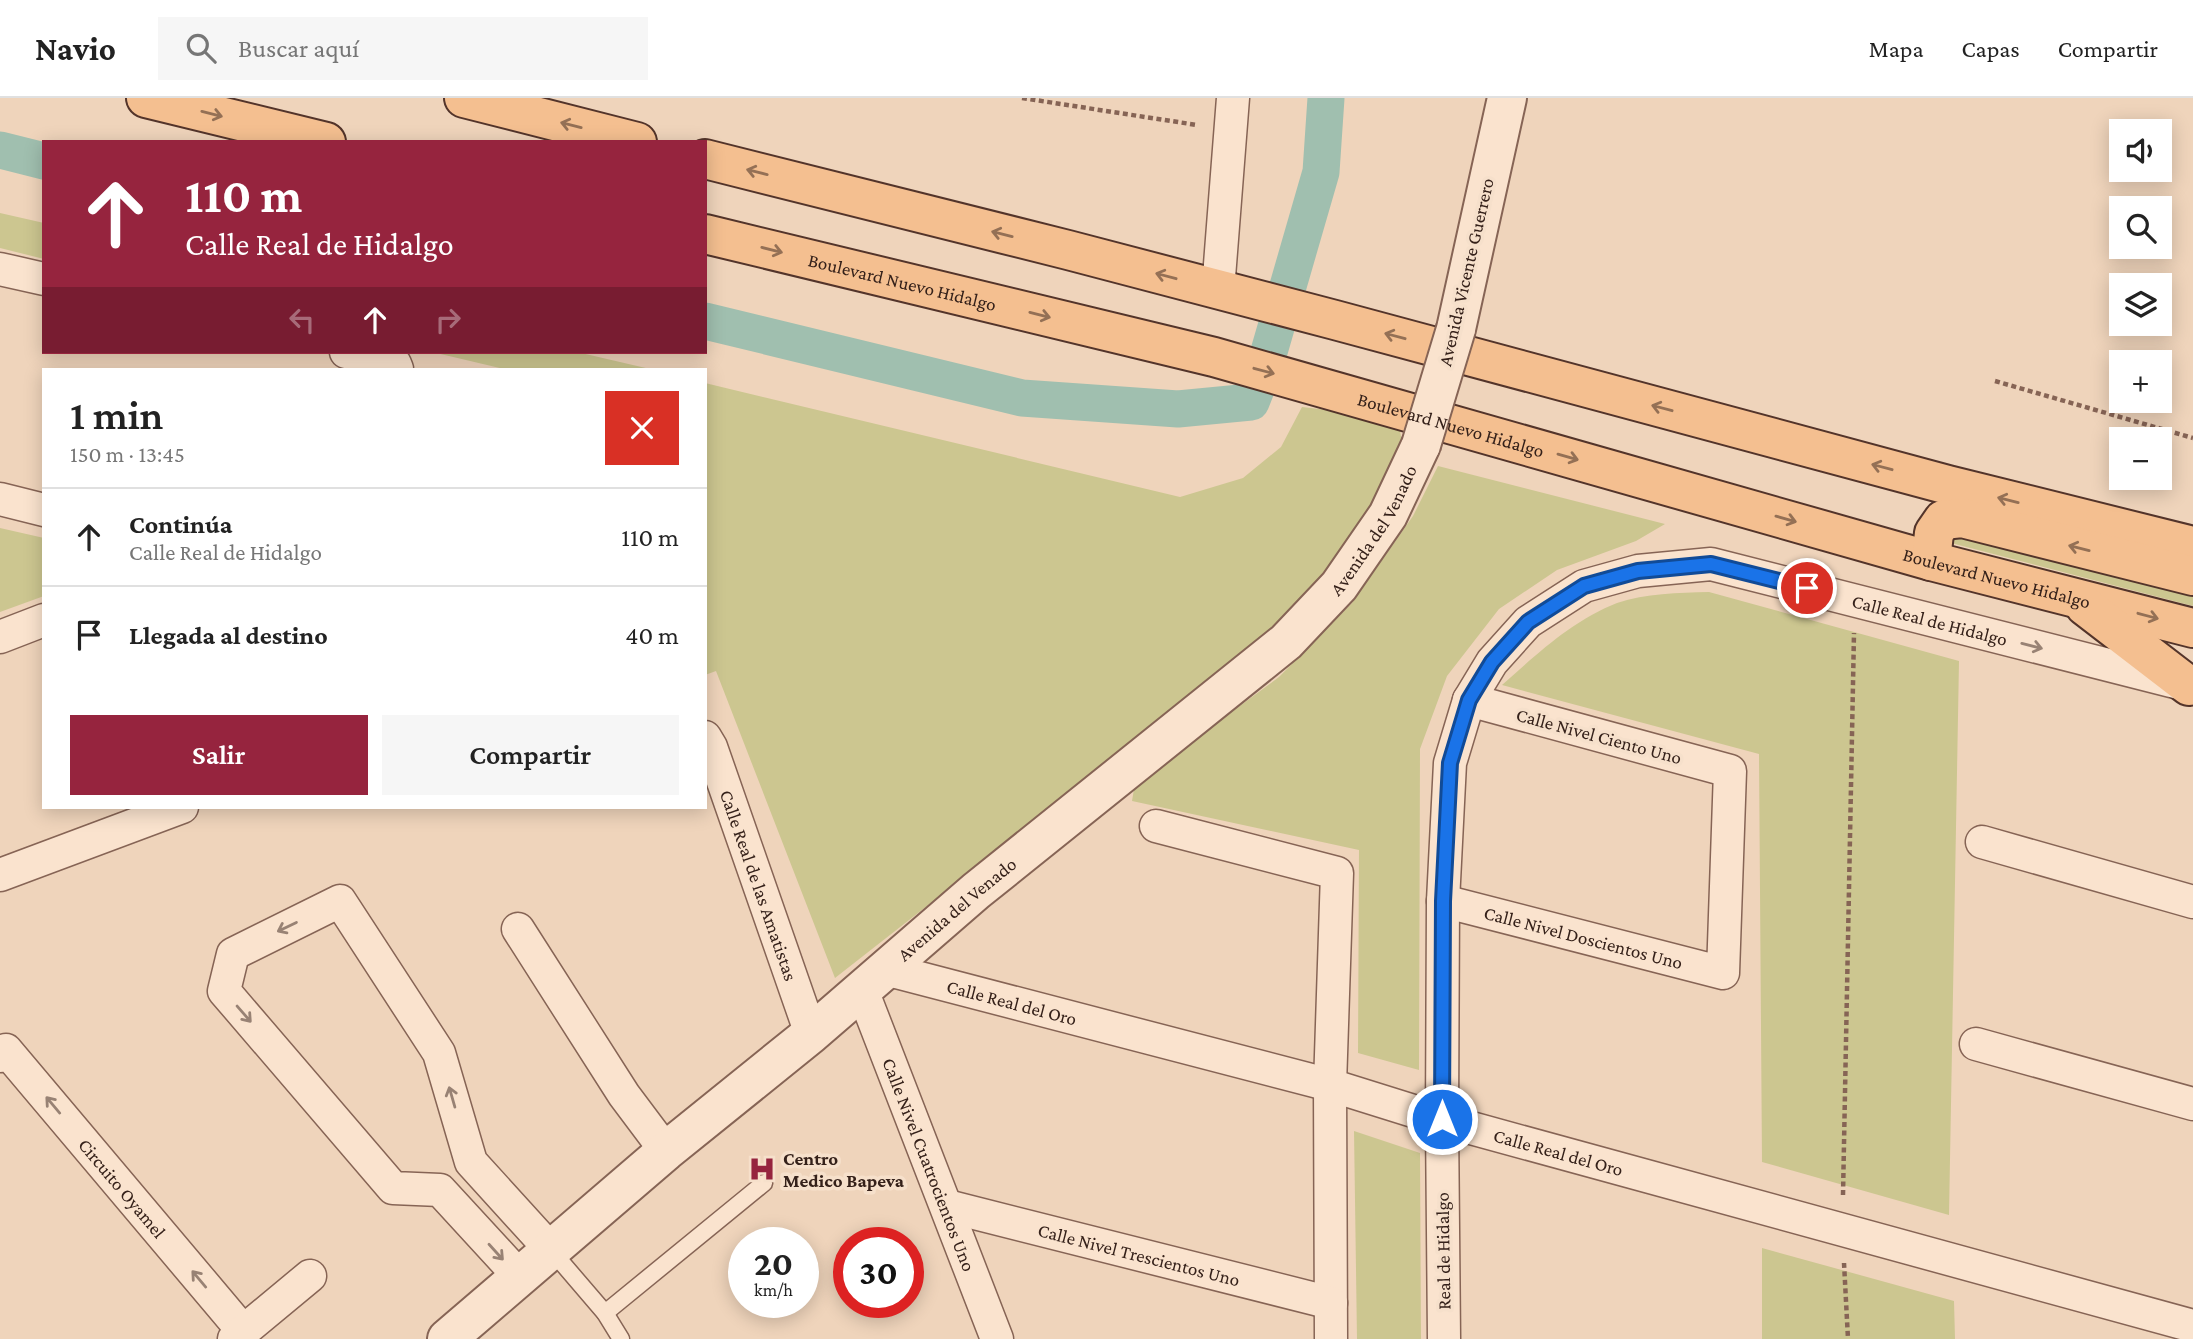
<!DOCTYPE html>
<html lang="es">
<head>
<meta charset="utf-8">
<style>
  :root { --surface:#fff; --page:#f6f6f6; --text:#222; --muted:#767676; --line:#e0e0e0; --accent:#96243e }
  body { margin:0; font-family:"Crimson Pro",serif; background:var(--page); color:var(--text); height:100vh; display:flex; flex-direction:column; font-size:26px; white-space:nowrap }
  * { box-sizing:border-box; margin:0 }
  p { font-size:23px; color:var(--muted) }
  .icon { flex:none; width:38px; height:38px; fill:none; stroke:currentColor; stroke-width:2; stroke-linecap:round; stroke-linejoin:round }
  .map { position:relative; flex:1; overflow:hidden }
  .details { position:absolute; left:42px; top:270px; width:665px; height:441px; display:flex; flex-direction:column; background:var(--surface); border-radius:0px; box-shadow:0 4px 18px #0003 }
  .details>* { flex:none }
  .guide { position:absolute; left:42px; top:42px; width:665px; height:214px; border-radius:0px; box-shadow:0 4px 18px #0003; background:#96243e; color:#fff; overflow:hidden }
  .buttons { position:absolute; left:2109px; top:21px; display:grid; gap:14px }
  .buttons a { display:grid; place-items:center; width:63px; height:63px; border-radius:0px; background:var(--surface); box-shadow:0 4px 18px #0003; font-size:35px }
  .speed { position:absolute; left:728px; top:1129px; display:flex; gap:14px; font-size:35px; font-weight:700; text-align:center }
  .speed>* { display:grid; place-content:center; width:91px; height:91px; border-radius:50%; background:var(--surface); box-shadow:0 4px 18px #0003; line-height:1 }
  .speed small { font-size:18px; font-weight:400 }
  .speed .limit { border:10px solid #d22; background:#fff; color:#111 }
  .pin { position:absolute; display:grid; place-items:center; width:60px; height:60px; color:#fff; margin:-30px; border:4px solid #fff; border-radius:50%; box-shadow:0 2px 7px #0007 }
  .me { position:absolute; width:77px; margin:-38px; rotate:0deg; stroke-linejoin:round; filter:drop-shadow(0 0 5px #0008) }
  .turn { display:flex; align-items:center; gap:24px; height:147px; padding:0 28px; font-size:32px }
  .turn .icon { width:91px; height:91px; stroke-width:2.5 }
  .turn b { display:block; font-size:49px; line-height:60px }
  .lanes { display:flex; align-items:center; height:66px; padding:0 28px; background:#0003; justify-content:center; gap:35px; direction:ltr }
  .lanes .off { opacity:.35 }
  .round { display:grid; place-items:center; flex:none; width:74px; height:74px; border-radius:0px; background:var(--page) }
  .overview { display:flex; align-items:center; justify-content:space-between; height:119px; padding:0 28px }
  h1 { font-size:42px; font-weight:600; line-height:52px }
  .cta { display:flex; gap:14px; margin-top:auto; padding:14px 28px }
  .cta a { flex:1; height:80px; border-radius:0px; background:var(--accent); color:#fff; font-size:28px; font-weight:600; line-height:80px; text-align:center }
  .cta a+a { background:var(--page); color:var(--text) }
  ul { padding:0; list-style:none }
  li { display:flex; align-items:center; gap:21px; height:98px; padding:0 28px; border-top:2px solid var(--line) }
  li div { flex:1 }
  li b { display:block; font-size:26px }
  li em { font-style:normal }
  header { display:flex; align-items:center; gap:42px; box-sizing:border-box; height:98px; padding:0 35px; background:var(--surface); border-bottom:2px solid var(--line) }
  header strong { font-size:33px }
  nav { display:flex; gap:38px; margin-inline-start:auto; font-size:24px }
  .search { width:490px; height:63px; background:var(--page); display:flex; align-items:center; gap:18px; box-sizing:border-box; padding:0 24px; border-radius:0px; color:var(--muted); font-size:26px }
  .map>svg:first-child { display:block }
</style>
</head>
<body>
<header>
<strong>Navio</strong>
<div class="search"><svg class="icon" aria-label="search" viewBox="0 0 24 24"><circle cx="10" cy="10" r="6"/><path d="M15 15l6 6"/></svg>Buscar aquí</div>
<nav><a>Mapa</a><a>Capas</a><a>Compartir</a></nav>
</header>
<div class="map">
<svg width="2193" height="1241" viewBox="0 0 2193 1241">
  <rect width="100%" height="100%" fill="#efd4bb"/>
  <g fill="#ccc690">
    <path d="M0,115l44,10v36l-44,-11z"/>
    <path d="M432,254h145l73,17h-146z"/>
    <path d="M705,285l475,114 63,-19 38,-31 21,-40 96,11 4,25 -33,71 -40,59 -52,59 -442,346 -119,-307 -11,4z"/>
    <path d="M1438,368l227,58 -29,17 -79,29 -58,39 -52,67 -27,73 -1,321 -61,-17 1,-203 -227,-49 3,-18 144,-106 73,-74 61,-87z"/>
    <path d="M1956,429l237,61v18l-242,-63z"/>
    <path d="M0,430l44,10v58l-44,16z"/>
    <path d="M1709,494l250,69 -10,554 -187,-53 -3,-408 -257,-69c35,-31 71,-65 115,-82 29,-10 61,-10 92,-11z"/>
    <path d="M1354,1033l66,22 1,186h-64z"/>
    <path d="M1762,1150l192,53 1,38h-193z"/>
  </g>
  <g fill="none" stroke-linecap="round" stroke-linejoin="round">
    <g stroke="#a0bfaf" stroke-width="37">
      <path d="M0,52l44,11"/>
      <path d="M705,223l317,77 156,11 73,-7 13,-33 57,-197 5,-74"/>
    </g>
    <defs>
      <g id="service">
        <path d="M551,1152l54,63 16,26"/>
        <path d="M605,1215l159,-130"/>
      </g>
      <g id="minor">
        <path d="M0,171l44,10"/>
        <path d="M1218,192l15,-192"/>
        <path d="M346,254l49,12 2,5"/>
        <path d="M0,401l44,11"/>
        <path d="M0,539l44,-17"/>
        <path id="s1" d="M705,639l6,10 100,287"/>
        <path d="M1156,728l181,47 -7,212 1,254"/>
        <path d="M1982,744l211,60"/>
        <path d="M0,777l182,-68"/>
        <path id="s2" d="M1443,803l280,72 7,-202 -261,-71"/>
        <path d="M518,831l106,166 42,56"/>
        <path id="s3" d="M885,871l445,116 112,35 751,206"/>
        <path id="s4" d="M862,892l135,349"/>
        <path d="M1976,946l217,60"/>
        <path id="s5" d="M0,958l6,-6 237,281"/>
        <path id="s6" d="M947,1108l384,97"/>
        <path d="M520,1179l-80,-87 -47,-2 -169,-197 9,-37 107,-53 99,152 32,109 80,88"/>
        <path d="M234,1241l76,-63"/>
        <path id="s7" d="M1444,1241l-2,-219 1,-219 7,-138 19,-63 23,-38 36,-40 56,-36 54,-15 73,-7 472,120"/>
      </g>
      <g id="tertiary">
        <path d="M1456,231l51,-231"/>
        <path id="s8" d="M447,1241l219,-188 145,-117 165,-143 310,-249 53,-56 49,-71 33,-70"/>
      </g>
      <g id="primary">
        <path d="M146,0l180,44"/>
        <path d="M464,0l173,44"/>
        <path d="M705,61l363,91 267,70 613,165 245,61"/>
        <path id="s9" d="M705,136l509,123 717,204 262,67"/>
        <path d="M1931,463l3,-28 9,-13 19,-2 231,58"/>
        <path d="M2085,508l104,80"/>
      </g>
    </defs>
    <use href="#service" stroke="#866455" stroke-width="19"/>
    <use href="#minor" stroke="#866455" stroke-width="35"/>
    <use href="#tertiary" stroke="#866455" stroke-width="42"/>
    <use href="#primary" stroke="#53342a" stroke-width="42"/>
    <g stroke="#866455" stroke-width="4.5" stroke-dasharray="5 3.5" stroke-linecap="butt">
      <path d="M1022,0l175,27"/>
      <path d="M1995,283l198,57"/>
      <path d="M1843,1097l11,-562"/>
      <path d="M1844,1165l4,76"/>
    </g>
    <use href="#service" stroke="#fae3ce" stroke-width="16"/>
    <use href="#minor" stroke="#fae3ce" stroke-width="32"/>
    <use href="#tertiary" stroke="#fae3ce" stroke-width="38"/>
    <use href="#primary" stroke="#f4bf90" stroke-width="38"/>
    <defs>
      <path id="tertiary-bridge" d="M1421,347l35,-116"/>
    </defs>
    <use href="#tertiary-bridge" stroke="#866455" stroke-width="42" stroke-linecap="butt"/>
    <use href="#tertiary-bridge" stroke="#fae3ce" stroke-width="38"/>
  </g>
  <defs><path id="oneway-shaft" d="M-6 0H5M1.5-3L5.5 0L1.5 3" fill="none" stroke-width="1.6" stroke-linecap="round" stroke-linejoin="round" transform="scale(1.75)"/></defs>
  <g stroke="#947055">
    <use href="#oneway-shaft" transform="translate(212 16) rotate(14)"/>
    <use href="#oneway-shaft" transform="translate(571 27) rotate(-166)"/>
    <use href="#oneway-shaft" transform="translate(757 74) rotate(-166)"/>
    <use href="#oneway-shaft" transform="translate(1002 136) rotate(-166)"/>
    <use href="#oneway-shaft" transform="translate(772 152) rotate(14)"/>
    <use href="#oneway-shaft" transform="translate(1166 178) rotate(-165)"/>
    <use href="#oneway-shaft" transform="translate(1040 217) rotate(14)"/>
    <use href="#oneway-shaft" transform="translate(1395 238) rotate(-165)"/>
    <use href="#oneway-shaft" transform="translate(1264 273) rotate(15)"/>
    <use href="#oneway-shaft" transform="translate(1662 310) rotate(-165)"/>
    <use href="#oneway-shaft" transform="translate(1568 359) rotate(16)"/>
    <use href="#oneway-shaft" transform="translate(1882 369) rotate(-165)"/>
    <use href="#oneway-shaft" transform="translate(2008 402) rotate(-166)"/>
    <use href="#oneway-shaft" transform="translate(1786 421) rotate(16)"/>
    <use href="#oneway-shaft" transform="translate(2079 450) rotate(-166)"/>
    <use href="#oneway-shaft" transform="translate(2148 518) rotate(15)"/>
  </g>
  <g stroke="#988274">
    <use href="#oneway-shaft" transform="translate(2032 548) rotate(14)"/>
    <use href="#oneway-shaft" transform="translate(287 829) rotate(154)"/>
    <use href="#oneway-shaft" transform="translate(244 916) rotate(49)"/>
    <use href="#oneway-shaft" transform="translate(452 999) rotate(-106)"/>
    <use href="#oneway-shaft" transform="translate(53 1007) rotate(-130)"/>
    <use href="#oneway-shaft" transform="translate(496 1154) rotate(48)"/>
    <use href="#oneway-shaft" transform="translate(199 1181) rotate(-130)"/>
  </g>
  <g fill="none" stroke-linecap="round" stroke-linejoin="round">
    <defs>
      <path id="route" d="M1442,1021l1,-218 7,-138 19,-63 23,-38 36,-40 56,-36 54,-15 73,-7 96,24"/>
    </defs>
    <use href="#route" stroke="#114b97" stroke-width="18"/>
    <use href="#route" stroke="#1a73e8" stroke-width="12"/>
  </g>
  <defs>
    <symbol id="hospital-bare" viewBox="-9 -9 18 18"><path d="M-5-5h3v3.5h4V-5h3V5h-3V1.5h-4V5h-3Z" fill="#96243e" stroke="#f6e0cb" stroke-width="2.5" paint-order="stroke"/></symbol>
  </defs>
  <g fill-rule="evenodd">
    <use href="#hospital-bare" x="743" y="1052" width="38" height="38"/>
  </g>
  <g text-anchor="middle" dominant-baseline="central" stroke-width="7" stroke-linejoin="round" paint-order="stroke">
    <g font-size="19" fill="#35211a" stroke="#f6e0cb">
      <text transform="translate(1466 174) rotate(-77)">Avenida Vicente Guerrero</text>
      <text stroke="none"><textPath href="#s9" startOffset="203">Boulevard Nuevo Hidalgo</textPath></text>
      <text stroke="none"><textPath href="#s9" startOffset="770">Boulevard Nuevo Hidalgo</textPath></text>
      <text stroke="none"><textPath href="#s8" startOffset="1234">Avenida del Venado</textPath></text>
      <text stroke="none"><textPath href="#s9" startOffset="1337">Boulevard Nuevo Hidalgo</textPath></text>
      <text stroke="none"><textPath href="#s7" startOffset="1162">Calle Real de Hidalgo</textPath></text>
      <text transform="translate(1599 638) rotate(15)">Calle Nivel Ciento Uno</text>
      <text stroke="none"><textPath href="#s1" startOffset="158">Calle Real de las Amatistas</textPath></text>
      <text stroke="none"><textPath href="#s8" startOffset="667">Avenida del Venado</textPath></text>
      <text stroke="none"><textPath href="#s2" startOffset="145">Calle Nivel Doscientos Uno</textPath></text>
      <text stroke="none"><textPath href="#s3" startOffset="131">Calle Real del Oro</textPath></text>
      <text stroke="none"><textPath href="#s3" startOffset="698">Calle Real del Oro</textPath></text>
      <text stroke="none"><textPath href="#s4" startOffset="187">Calle Nivel Cuatrocientos Uno</textPath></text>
      <text stroke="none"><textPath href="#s5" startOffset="189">Circuito Oyamel</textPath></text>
      <text transform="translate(1443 1153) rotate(-91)">Real de Hidalgo</text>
      <text stroke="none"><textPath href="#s6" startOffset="198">Calle Nivel Trescientos Uno</textPath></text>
    </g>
    <g font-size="19" font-weight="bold" fill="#35211a" stroke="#f6e0cb" text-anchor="start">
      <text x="783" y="1060">Centro<tspan x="783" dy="22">Medico Bapeva</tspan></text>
    </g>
  </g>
</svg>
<div class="buttons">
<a><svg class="icon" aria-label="sound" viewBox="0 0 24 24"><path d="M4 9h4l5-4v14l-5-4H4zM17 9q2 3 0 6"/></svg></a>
<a><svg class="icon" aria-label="search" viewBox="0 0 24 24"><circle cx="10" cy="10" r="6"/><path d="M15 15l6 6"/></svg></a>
<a><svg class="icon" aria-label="layers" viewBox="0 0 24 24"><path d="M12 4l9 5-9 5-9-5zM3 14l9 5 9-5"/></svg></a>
<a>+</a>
<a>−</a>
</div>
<div class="speed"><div>20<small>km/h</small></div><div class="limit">30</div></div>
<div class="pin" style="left:1807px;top:490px;background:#d93025"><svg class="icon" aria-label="arrive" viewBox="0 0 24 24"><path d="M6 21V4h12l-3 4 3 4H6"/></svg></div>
<svg class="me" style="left:1442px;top:1021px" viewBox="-20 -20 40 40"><circle r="17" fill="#1a73e8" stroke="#fff" stroke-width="3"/><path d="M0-11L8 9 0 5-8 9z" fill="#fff"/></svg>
<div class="guide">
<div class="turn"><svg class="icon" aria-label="ahead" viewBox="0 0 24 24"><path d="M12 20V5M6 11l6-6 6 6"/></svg><div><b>110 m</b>Calle Real de Hidalgo</div></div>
<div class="lanes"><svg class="icon off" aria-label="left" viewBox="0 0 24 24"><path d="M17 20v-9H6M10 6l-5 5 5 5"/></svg><svg class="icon" aria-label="ahead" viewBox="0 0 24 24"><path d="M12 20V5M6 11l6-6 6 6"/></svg><svg class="icon off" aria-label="right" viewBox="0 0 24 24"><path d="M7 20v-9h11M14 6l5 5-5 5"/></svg></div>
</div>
<section class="details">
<div class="overview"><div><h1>1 min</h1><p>150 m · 13:45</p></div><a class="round" style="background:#d93025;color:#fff"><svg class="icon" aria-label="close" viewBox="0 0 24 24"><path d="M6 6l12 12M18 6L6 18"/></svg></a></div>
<ul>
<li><svg class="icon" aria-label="ahead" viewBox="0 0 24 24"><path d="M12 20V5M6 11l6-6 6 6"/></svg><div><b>Continúa</b><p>Calle Real de Hidalgo</p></div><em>110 m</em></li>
<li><svg class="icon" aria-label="arrive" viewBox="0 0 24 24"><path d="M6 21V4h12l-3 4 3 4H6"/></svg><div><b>Llegada al destino</b></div><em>40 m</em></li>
</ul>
<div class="cta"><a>Salir</a><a>Compartir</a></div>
</section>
</div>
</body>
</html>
